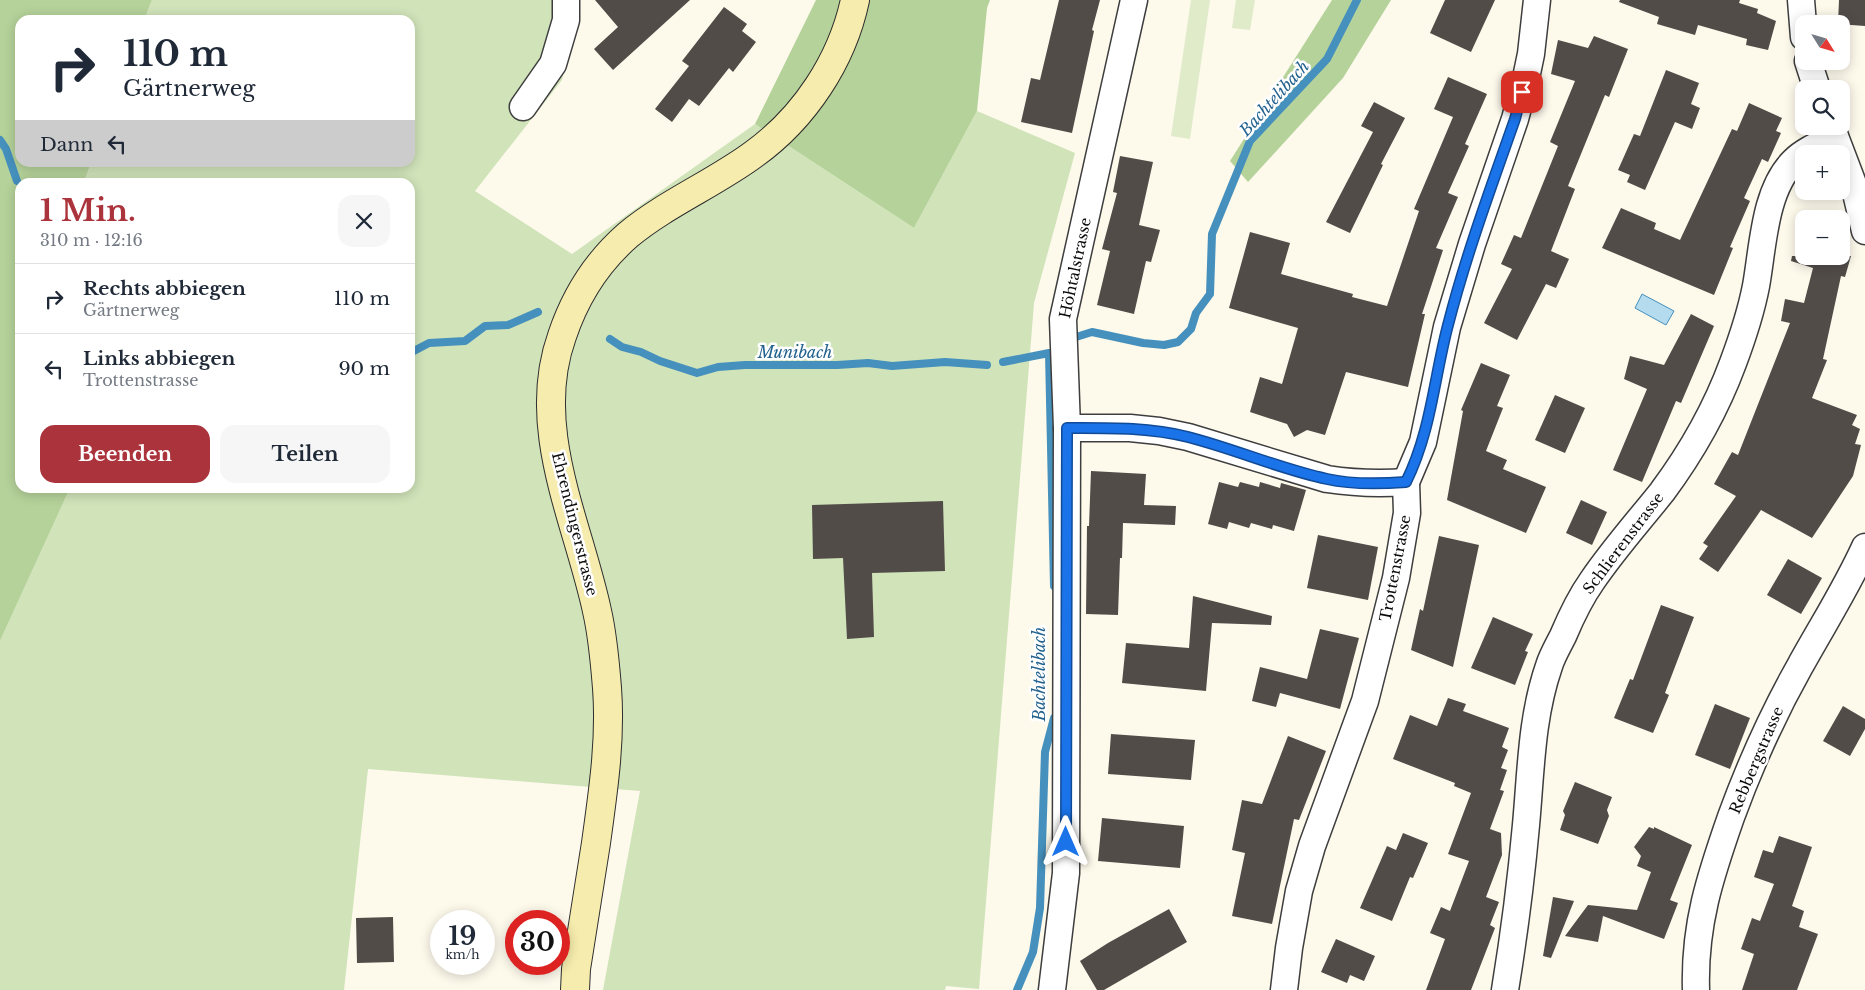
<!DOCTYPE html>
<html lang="de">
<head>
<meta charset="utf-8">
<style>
  :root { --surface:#fff; --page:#f6f6f7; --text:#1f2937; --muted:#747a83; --line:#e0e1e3; --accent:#ab333c }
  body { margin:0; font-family:"Libre Baskerville",serif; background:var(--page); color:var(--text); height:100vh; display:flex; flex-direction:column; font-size:19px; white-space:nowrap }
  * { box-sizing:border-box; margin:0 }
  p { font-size:16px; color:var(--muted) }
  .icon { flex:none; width:28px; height:28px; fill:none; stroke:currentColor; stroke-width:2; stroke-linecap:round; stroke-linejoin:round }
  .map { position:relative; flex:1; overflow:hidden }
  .sheet { position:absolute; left:15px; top:178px; width:400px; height:315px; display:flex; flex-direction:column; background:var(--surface); border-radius:15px; box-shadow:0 2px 12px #0003 }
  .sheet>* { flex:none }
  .hud { position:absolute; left:15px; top:15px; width:400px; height:152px; border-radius:15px; box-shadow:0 2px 12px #0003; background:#fff; color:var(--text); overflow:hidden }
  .needle { width:32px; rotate:127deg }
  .fabs { position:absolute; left:1795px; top:15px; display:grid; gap:10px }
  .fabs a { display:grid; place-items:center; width:55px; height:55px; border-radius:10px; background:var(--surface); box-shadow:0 2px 12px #0003; font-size:25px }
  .speed { position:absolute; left:430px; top:910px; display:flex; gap:10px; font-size:25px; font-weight:700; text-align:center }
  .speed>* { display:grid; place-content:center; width:65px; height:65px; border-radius:50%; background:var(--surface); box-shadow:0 2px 12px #0003; line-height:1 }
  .speed small { font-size:12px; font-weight:400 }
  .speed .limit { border:8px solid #d22; background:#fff; color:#111 }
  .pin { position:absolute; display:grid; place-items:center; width:42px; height:42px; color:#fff; margin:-21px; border-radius:10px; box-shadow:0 2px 8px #0006 }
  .me { position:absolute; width:55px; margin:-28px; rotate:0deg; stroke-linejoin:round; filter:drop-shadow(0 0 4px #0008) }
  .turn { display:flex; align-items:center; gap:18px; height:105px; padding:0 25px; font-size:22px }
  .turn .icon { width:65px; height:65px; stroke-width:2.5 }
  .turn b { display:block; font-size:35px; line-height:42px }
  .then { display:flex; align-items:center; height:48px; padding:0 25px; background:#0003; gap:10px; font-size:19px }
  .round { display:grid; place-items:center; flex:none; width:52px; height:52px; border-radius:15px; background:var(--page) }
  .head { display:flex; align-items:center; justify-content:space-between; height:85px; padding:0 25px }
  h1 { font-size:30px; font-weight:700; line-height:38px; color:var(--accent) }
  .action { display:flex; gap:10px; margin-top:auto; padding:10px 25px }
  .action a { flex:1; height:58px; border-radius:15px; background:var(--accent); color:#fff; font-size:20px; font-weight:700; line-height:58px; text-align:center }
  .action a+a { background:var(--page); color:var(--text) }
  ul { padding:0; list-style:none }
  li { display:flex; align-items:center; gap:15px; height:70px; padding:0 25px; border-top:1px solid var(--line) }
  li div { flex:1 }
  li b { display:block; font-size:19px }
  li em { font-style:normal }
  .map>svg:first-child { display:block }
</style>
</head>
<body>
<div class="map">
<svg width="1865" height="990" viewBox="0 0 1865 990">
  <rect width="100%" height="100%" fill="#fdf9eb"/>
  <path fill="#d0e3b9" d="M152,0h426l-16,80 -87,111 97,63 183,-130 159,104 63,-117 98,42 -41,150 -55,686 -33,-3 -1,4h-342l37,-199 -272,-22 -24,221h-344v-349l70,-153h340v-306h-326l7,-19 319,-1v-142h-266z"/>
  <g fill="#b5d29a">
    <path d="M0,0h152l-8,20h-124v142l71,1 -7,19h-64v306h50l-70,153z"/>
    <path d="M816,0h174l-3,8 -10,103 -63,117 -159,-104z"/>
    <path d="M1332,0h59l-48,78 -95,104 -18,-21z"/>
  </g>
  <g fill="#e0ebca">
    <path d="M1191,0h19l-20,139 -19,-3z"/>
    <path d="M1236,0h19l-5,30 -18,-2z"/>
  </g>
  <path fill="#b5dbee" stroke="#4590bd" d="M1642,294l32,17 -8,14 -31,-17z"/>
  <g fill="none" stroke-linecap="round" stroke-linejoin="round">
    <g stroke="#4590bd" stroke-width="8">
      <path d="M0,140l6,9 11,32"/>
      <path d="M1076,337l16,-5 51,11 21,2 14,-3 13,-13 5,-16 14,-19 2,-60 38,-93 77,-82 30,-59"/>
      <path d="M610,339l12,8 19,5 19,9 37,12 21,-6 27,-2h92l31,-2 24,3 53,-4 42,3"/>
      <path d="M410,353l19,-10 36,-2 20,-15 23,-1 30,-13"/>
      <path d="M1003,362l46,-9 5,233"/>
      <path d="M1017,990l16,-38 7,-44 5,-156 9,-34"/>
    </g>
  </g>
  <g fill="#524c49">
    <path d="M595,0h95l-77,70 -19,-21 24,-22z"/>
    <path d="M1059,0h41l-8,30 2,1 -22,102 -51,-11 10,-44 9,2z"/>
    <path d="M1445,0h50l-24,52 -41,-19z"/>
    <path d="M1620,0h120l-1,3 19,6 -1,4 19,8 -8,29 -22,-5 1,-6 -49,-14 -3,10 -38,-11 2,-7 -40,-15z"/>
    <path d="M1839,0h26v26l-27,-2z"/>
    <path d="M724,7l23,17 -5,7 14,11 -23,30 -4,-4 -30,38 -10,-7 -17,23 -17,-13 34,-43 -7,-5z"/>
    <path d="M1594,36l34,13 -19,48 -4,-2 -37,91 7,3 -24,62 18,8 -13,29 -10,-4 -29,56 -33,-17 28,-54 -11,-5 13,-29 7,3 37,-92 -8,-4 25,-61 -24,-7 7,-34 30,8z"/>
    <path d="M1666,70l33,13 -8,21 9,4 -8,21 -17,-7 -30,68 -18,-8 3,-7 -12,-5 16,-36 6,2z"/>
    <path d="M1448,77l39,17 -22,50 4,2 -21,47 10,4 -22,51 7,2 -21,64h3l-17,73 -62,-15 -21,63 -18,-5 -13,7 -7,-13 -37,-12 10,-35 22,7 16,-56 -69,-20 21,-76 40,11 -9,31 72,20 -1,3 35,9 32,-95 -5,-2 39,-92 -19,-8z"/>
    <path d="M1374,102l31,16 -24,46 2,1 -33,68 -24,-11 47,-90 -12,-6z"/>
    <path d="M1749,103l33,15 -6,13 5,2 -13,29 -6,-3 -18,39 6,3 -20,46 3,1 -19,47 -112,-47 19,-40 35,15 -2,6 26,11 52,-111 5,2z"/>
    <path d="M1120,156l33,6 -14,63 21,5 -9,32 -5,-1 -12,53 -37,-9 13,-54 -8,-2 15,-56 -4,-1z"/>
    <path d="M1792,256h59l-6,21 -4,-1 -18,83 4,1 -15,38 45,17 -5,10 8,4 -5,15 6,1 -8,31 -41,62 -51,-28 -43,62 -19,-13 9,-13 -5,-3 33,-47 -22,-12 18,-32 6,3 52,-132 -9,-2 4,-22 19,4 9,-35 -22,-7z"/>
    <path d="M1691,314l23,12 -33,77 -5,-2 -34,81 -29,-12 34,-81 -23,-10 6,-23 34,9z"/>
    <path d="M1481,363l29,12 -13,31 6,2 -17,43 21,9 -4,9 43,18 -20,46 -79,-33 16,-89 -2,-1z"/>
    <path d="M1555,395l30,13 -20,45 -30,-13z"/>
    <path d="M1091,471l55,3 -2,31 32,1 -1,19 -52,-2 -1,35h-2l-2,57 -32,-1 1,-88h2z"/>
    <path d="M1219,482l19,5 2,-5 19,5 1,-5 20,6 1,-5 25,7 -12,41 -21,-6 -1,4 -21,-6 -2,5 -20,-6 -2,7 -19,-5z"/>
    <path d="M1581,500l26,12 -15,33 -26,-12z"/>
    <path d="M943,501l2,70 -73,2 2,64 -27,2 -4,-81 -30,1 -1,-54z"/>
    <path d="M1318,535l60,12 -10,53 -61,-12z"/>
    <path d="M1439,536l40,9 -26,122 -42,-17 9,-41 3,2z"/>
    <path d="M1788,559l34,19 -21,36 -34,-19z"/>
    <path d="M1193,596l79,20 -1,9 -59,-2 -6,68 -84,-8 4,-40 63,5z"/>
    <path d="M1661,605l33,12 -29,76 4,2 -16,38 -39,-15 16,-39 3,1z"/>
    <path d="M1493,617l40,17 -8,17 3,1 -13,33 -44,-17z"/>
    <path d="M1320,629l39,9 -19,71 -60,-16 -4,14 -24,-6 8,-34 47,12z"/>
    <path d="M1448,698l18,6 -3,7 46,17 -7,19 6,3 -7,18 6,2 -7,20 4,1 -14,38 11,4 1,22 -16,42 13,5 -9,23 5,3 -24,62h-45l19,-51 -15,-6 11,-26 9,4 19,-50 -21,-7 23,-61 -17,-7 1,-3 -62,-24 17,-44 27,11z"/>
    <path d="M1715,704l35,14 -20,51 -35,-14z"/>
    <path d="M1843,706l22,13v10l-15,27 -27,-15z"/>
    <path d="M1111,734l84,6 -4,40 -83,-6z"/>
    <path d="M1288,736l38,15 -27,69 -5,-1 -22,105 -40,-8 13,-63 -13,-3 10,-50 20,4z"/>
    <path d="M1575,782l37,15 -5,13 2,6 -11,28 -38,-14 5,-15 -2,-4z"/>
    <path d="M1102,818l82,8 -4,42 -82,-7z"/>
    <path d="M1649,827l5,2v-2l38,18 -22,55 8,3 -14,36 -61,-23 -5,26 -33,-6 23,-31 49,5 14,-38 -14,-6 4,-10 -7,-9z"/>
    <path d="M1403,833l25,10 -15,35 -3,-1 -18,44 -32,-13 27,-62 9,4z"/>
    <path d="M1779,836l33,11 -20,59 12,5 -5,16 19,7 -21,56h-55l12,-36 -13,-5 11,-31 8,3 14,-37 -20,-7 9,-27 10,3z"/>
    <path d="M1553,897l21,4 -23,57 -8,-2z"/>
    <path d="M1169,909l18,33 -83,48h-7l-17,-29 28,-18z"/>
    <path d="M393,917l1,45 -37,1 -1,-45z"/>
    <path d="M1336,939l39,17 -11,25 -14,-6 -3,8 -26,-11z"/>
  </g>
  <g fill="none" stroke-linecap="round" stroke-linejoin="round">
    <defs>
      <g id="street">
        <path d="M1801,0l3,37"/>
        <path d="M1808,61l9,28"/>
        <path d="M523,107l30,-43 13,-44v-20"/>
        <path d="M1831,126l24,63 10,42"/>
        <path d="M1067,428h63l29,3 29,6 139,42c26,4 52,5 79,3"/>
        <path d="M1052,990l14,-117 1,-445 -4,-109 71,-319"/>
        <path d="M1284,990l5,-42 10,-57 13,-45 53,-145 31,-123 11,-65 -1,-31 17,-40 24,-115 25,-83 43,-125 11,-41 5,-24 6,-54"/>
        <path d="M1505,990c9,-55 16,-109 21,-165 5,-53 5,-107 23,-159 3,-10 9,-20 14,-30 8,-19 17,-38 29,-55 21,-31 46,-59 70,-89 29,-39 54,-83 71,-129 9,-24 18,-51 23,-77 7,-38 8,-96 38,-125 11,-11 27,-17 41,-24"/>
        <path d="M1696,990c-2,-65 14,-113 35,-173 19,-52 42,-103 69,-151 22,-40 46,-77 65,-119"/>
      </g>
      <path id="secondary" d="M575,990l1,-21c7,-42 13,-84 20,-126 7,-51 15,-103 11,-155 -2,-25 -4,-51 -10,-77 -19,-89 -68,-183 -35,-275 13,-39 35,-74 66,-101 37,-31 87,-52 126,-81 50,-36 88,-93 101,-154"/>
    </defs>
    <use href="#street" stroke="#3e3e3e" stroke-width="29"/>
    <use href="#secondary" stroke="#2d2d2d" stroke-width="30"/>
    <use href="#street" stroke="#fff" stroke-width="26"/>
    <use href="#secondary" stroke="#f6ecad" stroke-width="28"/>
  </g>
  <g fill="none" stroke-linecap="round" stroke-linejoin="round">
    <defs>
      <path id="route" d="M1066,842l1,-414c41,0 81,-1 121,9 47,12 92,32 139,42 26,6 53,5 79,3 25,-50 28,-104 42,-157 18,-70 43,-138 67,-206l7,-27"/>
    </defs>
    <use href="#route" stroke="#114b97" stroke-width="12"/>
    <use href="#route" stroke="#1a73e8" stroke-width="9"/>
  </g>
  <g text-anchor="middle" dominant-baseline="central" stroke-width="5" stroke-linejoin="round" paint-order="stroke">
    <g font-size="15" fill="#0b0b0b" stroke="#fff">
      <text transform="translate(1075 268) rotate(-78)">Höhtalstrasse</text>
      <text transform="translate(575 524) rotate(76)">Ehrendingerstrasse</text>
      <text transform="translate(1623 543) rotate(-53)">Schlierenstrasse</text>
      <text transform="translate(1395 568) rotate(-79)">Trottenstrasse</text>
      <text transform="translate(1756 760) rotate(-67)">Rebbergstrasse</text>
    </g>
    <g font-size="16" font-style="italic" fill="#23628e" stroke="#fff">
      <text transform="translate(1274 98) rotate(-48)">Bachtelibach</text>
      <text x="795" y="352">Munibach</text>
      <text transform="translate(1039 674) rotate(-90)">Bachtelibach</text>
    </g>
  </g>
</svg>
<div class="fabs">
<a><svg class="needle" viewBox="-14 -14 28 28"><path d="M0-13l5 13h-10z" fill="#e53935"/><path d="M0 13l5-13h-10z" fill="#747a83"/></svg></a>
<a><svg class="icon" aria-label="search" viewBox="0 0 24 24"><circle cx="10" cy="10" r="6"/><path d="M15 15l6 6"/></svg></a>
<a>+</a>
<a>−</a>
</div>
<div class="speed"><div>19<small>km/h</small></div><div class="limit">30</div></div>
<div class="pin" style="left:1522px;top:92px;background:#d93025"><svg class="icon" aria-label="arrive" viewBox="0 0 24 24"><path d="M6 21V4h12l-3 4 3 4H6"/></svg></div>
<svg class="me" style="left:1066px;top:842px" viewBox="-20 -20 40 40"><path d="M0-17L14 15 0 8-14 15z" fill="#1a73e8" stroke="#fff" stroke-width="4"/></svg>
<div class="hud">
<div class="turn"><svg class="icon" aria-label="right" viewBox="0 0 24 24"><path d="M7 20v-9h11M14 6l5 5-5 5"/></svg><div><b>110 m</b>Gärtnerweg</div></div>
<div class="then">Dann<svg class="icon" aria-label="left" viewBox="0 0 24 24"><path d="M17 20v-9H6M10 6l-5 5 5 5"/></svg></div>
</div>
<section class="sheet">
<div class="head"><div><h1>1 Min.</h1><p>310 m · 12:16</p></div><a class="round"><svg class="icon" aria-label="close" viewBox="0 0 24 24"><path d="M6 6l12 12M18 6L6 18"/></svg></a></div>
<ul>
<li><svg class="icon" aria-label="right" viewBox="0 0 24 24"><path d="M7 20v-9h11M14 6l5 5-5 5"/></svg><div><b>Rechts abbiegen</b><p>Gärtnerweg</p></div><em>110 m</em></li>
<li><svg class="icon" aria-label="left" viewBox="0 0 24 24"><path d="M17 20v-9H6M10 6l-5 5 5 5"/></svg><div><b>Links abbiegen</b><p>Trottenstrasse</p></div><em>90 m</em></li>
</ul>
<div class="action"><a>Beenden</a><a>Teilen</a></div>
</section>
</div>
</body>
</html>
